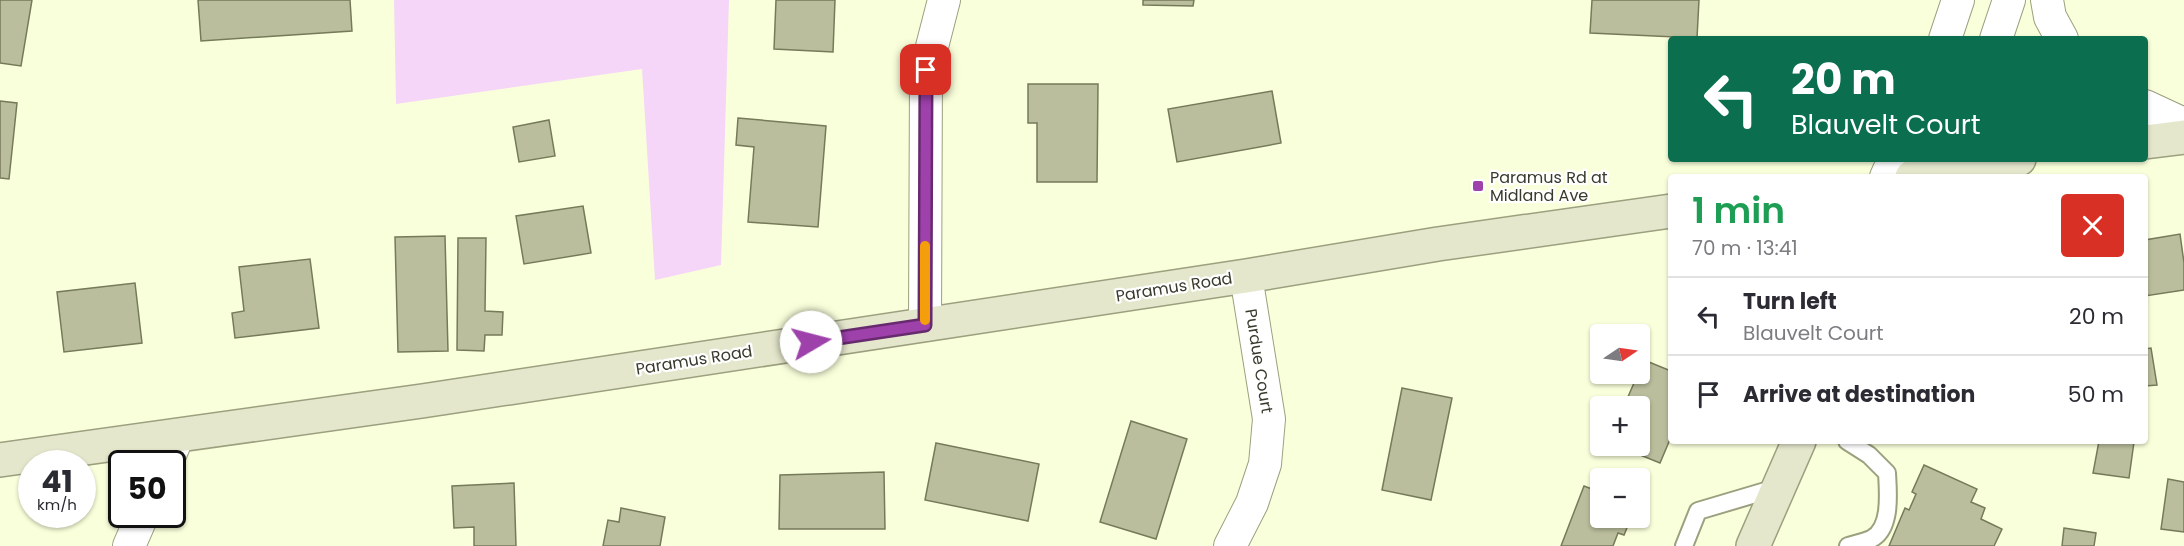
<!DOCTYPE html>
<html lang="en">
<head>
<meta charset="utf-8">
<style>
  :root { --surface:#fff; --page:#f2f2f3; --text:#2b2b33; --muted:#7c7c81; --line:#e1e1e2 }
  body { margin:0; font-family:Poppins,sans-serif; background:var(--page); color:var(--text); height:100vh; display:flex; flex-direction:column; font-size:22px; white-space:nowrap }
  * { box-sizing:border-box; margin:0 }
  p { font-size:20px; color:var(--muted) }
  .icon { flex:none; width:33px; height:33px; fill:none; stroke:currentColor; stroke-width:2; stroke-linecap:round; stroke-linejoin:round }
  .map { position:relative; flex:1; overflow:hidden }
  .drawer { position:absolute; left:1668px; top:174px; width:480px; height:270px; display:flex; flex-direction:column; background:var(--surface); border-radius:6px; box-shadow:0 2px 4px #0004 }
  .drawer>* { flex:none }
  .guide { position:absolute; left:1668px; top:36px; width:480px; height:126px; border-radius:6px; box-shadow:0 2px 4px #0004; background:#0b6e4f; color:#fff; overflow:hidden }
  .needle { width:39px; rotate:77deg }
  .fabs { position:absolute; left:1590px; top:324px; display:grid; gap:12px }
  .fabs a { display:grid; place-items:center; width:60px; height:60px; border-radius:6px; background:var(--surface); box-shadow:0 2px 4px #0004; font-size:30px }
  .speed { position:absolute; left:18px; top:450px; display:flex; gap:12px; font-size:30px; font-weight:700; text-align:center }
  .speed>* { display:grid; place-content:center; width:78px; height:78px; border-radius:50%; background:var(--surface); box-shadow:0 2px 4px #0004; line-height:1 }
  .speed small { font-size:15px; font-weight:400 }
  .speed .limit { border:3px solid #111; border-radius:9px; background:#fff; color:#111 }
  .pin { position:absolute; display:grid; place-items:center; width:51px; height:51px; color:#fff; margin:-26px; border-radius:12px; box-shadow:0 3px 9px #0006 }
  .me { position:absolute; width:66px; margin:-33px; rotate:82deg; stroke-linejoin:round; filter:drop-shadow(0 0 4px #0008) }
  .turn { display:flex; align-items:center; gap:21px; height:126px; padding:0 24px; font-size:27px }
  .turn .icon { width:78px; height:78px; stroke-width:2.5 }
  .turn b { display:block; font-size:42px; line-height:51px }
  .round { display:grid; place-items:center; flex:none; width:63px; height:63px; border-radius:6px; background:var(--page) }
  .headline { display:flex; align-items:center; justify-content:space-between; height:102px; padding:0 24px }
  h1 { font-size:36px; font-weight:600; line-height:45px; color:#1e9e55 }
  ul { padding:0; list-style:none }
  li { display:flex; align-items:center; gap:18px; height:78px; padding:0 24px; border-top:2px solid var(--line) }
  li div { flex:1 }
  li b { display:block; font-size:22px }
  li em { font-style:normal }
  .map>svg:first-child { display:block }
</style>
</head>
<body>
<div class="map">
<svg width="2184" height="546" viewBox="0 0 2184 546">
  <rect width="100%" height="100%" fill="#faffdb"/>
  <path fill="#f5d6f8" d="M394,0h335l-8,265 -66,15 -13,-211 -246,35z"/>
  <g fill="#babe9c" stroke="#767a5a" stroke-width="1.5">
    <path d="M0,0h32l-11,66 -21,-3z"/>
    <path d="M198,0h152l2,31 -151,10z"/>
    <path d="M776,0h59l-2,52 -59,-3z"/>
    <path d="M1143,0h51l-1,6 -50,-1z"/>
    <path d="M1592,0h107l-2,38 -107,-5z"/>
    <path d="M1028,84h70l-1,98h-60v-59h-9z"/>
    <path d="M1272,91l9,52 -104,19 -9,-53z"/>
    <path d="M0,101l17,2 -8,76 -9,-1z"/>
    <path d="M738,118l88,8 -8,101 -70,-5 6,-75 -18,-2z"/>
    <path d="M549,120l6,36 -36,6 -6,-35z"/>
    <path d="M583,206l8,47 -67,11 -8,-48z"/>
    <path d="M2180,234l4,29v27l-39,6v-56z"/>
    <path d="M445,236l3,115 -50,1 -3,-115z"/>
    <path d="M458,238h28l-1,73 18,1 -1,23h-17l-1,16 -27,-1z"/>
    <path d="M310,259l9,69 -84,10 -3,-25 12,-2 -5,-44z"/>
    <path d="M135,283l7,60 -78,9 -7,-60z"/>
    <path d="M2151,348l6,37 -12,1v-37z"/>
    <path d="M1644,360l27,11v66l-11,26 -42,-17h22v-40h-16z"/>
    <path d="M1402,388l50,10 -21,102 -49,-10z"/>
    <path d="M1131,421l56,18 -31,100 -56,-17z"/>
    <path d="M2099,441l35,1 -5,36 -36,-5z"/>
    <path d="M936,443l103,21 -11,57 -103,-21z"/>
    <path d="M1924,465l53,24 -6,13 14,6 -4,11 21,10 -8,17h-105l16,-38 4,2 7,-16 -4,-2z"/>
    <path d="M884,472l1,57h-106l1,-54z"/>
    <path d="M2168,479l16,3v50l-23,-3z"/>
    <path d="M514,483l2,63h-42v-19l-20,1 -2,-42z"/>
    <path d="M1584,486l16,6v26h31l-7,17 -6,-2 -5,13h-52z"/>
    <path d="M621,508l44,9 -5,29h-57l5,-26 11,2z"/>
    <path d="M2064,528l32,5 -2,13h-32z"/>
  </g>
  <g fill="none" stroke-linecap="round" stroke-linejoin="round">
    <defs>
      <g id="lane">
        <path d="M1847,441l22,14 18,18c1,19 5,56 -16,66 -7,3 -16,5 -23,7"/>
        <path d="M1684,546l14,-35 81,-24"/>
      </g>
      <g id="street">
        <path d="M2047,0l3,17 12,22"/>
        <path d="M1945,39l13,-39"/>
        <path d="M1996,39l13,-39"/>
        <path d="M2145,106l39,18"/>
        <path d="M1886,177l8,-18"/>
        <path d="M925,325l1,-255 18,-70"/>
        <path d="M166,464l12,-28"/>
        <path d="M129,546l14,-32"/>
        <path d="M1230,546l22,-43 13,-39 4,-45 -23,-143"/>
      </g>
      <g id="secondary">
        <path d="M2145,142l39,-5"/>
        <path d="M1912,177l107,-18"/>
        <path d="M0,460l422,-59 824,-125 192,-32 233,-33"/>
        <path d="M1753,546l46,-105"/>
      </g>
    </defs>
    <use href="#lane" stroke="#9ca07f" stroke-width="20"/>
    <use href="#street" stroke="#9ca07f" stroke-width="34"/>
    <use href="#secondary" stroke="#9ca07f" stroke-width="36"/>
    <use href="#lane" stroke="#fff" stroke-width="16"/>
    <use href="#street" stroke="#fff" stroke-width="32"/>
    <use href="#secondary" stroke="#e5e7cc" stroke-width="33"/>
  </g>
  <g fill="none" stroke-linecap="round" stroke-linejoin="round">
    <defs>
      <path id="route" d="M811,342l114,-17 1,-255"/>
    </defs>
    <use href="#route" stroke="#672a6f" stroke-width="15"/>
    <use href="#route" stroke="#9e41ab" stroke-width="10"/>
    <path stroke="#f59e0b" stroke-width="10" d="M925,320v-74"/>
  </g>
  <rect fill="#9e41ab" stroke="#fff" stroke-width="2" x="1472" y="180" width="12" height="12" rx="3"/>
  <g text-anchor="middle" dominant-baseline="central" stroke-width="4.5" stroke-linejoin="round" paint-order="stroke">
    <g font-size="16" fill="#393a2d" stroke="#fff" text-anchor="start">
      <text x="1490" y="177">Paramus Rd at<tspan x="1490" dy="18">Midland Ave</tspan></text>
    </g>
    <g font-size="16" fill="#393a2d" stroke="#fff">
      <text transform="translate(1174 287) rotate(-9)">Paramus Road</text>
      <text transform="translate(694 360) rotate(-9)">Paramus Road</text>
      <text transform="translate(1259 361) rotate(81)">Purdue Court</text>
    </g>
  </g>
</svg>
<div class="fabs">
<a><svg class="needle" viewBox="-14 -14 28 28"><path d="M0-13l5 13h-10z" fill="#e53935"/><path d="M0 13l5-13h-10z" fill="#7c7c81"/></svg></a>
<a>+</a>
<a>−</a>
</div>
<div class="speed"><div>41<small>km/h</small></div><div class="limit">50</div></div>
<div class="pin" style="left:926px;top:70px;background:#d93025"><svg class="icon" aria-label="arrive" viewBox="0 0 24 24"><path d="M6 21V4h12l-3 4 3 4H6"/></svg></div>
<svg class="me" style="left:811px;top:342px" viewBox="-20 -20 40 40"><circle r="19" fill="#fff"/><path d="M0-13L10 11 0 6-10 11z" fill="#9e41ab"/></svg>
<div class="guide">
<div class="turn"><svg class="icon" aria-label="left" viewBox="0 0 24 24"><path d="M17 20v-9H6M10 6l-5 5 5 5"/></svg><div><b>20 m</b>Blauvelt Court</div></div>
</div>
<section class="drawer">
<div class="headline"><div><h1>1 min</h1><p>70 m · 13:41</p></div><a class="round" style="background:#d93025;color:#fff"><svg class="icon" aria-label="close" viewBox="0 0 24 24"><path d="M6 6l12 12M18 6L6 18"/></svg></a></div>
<ul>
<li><svg class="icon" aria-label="left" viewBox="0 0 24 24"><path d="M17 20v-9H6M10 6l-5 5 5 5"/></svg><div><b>Turn left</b><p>Blauvelt Court</p></div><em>20 m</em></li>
<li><svg class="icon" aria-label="arrive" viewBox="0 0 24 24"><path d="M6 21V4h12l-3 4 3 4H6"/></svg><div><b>Arrive at destination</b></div><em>50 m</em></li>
</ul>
</section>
</div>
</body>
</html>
